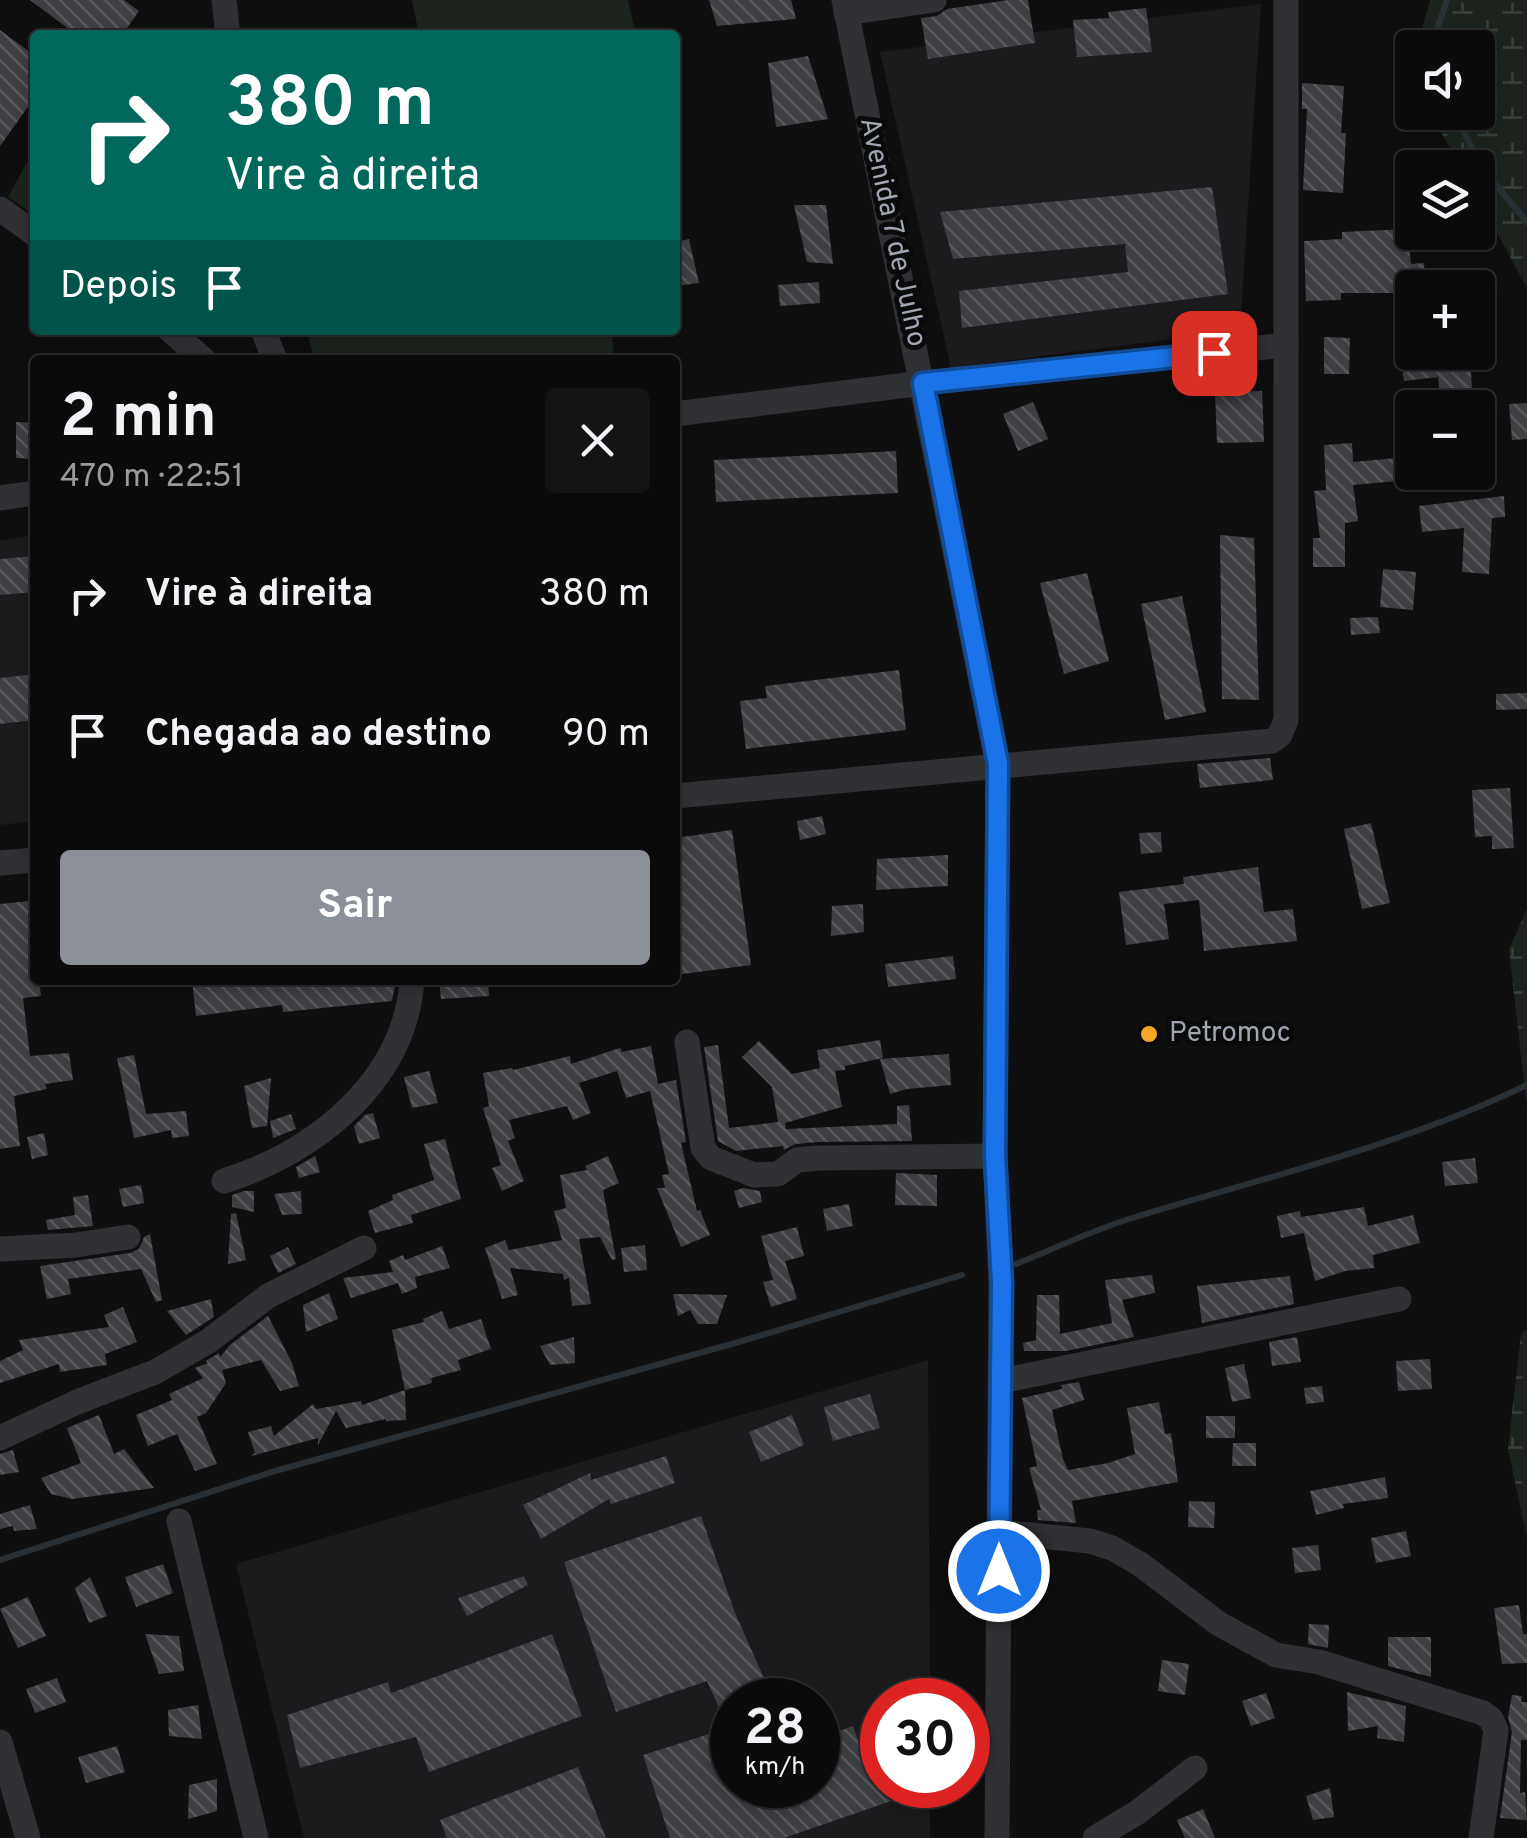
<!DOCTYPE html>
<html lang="pt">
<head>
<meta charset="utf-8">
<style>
  :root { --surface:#0b0b0c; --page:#141415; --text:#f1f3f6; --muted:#9a9b9d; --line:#2b2b2d; --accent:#8c9099 }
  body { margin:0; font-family:Overpass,sans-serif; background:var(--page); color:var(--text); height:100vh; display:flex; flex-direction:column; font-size:38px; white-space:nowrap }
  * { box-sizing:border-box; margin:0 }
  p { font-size:32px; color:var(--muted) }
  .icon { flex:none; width:55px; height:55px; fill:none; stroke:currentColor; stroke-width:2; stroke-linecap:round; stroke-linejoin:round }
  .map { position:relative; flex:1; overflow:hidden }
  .side { position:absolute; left:30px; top:355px; width:650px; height:630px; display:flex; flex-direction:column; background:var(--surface); border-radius:10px; box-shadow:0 5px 15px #0003,0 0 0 2px var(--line) }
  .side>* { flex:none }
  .banner { position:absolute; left:30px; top:30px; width:650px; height:305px; border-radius:10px; box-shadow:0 5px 15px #0003,0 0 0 2px var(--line); background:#00695c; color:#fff; overflow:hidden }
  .tools { position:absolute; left:1395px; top:30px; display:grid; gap:20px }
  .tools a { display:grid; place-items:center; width:100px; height:100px; border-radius:10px; background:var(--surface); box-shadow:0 5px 15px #0003,0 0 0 2px var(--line); font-size:50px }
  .speed { position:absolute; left:710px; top:1678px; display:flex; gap:20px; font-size:50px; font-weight:700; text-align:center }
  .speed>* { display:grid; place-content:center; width:130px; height:130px; border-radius:50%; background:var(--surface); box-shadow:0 5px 15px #0003,0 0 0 2px var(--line); line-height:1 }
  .speed small { font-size:25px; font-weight:400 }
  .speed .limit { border:15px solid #d22; background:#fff; color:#111 }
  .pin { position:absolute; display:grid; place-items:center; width:85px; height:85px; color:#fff; margin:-42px; border-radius:20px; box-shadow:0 5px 15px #0006 }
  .me { position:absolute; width:110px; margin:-55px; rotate:0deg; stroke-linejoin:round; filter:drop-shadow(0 0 8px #0008) }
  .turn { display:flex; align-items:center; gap:35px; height:210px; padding:0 30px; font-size:45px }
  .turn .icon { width:130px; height:130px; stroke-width:2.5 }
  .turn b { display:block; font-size:70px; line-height:85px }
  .then { display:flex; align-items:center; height:95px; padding:0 30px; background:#0003; gap:20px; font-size:38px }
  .round { display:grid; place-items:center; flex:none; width:105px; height:105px; border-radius:10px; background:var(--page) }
  .head { display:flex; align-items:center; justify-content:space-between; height:170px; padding:0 30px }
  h1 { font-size:60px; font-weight:700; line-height:75px }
  .button { display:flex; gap:20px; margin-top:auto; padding:20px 30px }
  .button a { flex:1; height:115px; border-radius:10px; background:var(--accent); color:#fff; font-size:40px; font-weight:700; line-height:115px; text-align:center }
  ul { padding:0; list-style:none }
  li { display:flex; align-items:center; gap:30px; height:140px; padding:0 30px }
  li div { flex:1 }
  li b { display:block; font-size:38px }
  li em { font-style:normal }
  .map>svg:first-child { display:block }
</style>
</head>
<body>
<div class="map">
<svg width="1527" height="1838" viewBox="0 0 1527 1838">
  <defs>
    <pattern id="wetland-marsh" width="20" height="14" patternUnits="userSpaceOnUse" patternTransform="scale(2.5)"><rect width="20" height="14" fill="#1b231c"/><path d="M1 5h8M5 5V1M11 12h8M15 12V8" fill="none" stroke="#39403b"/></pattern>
    <pattern id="park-tufts" width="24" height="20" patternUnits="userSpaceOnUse" patternTransform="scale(2.5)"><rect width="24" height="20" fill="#1b231c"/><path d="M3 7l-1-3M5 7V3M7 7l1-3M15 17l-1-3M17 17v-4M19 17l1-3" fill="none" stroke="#39403b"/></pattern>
    <pattern id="building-back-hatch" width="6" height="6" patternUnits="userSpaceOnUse" patternTransform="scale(2.5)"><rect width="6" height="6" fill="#3e3f43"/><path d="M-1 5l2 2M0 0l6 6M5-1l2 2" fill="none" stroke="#57585c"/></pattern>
  </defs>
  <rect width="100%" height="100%" fill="#0f0f10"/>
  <g fill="#1b1b1d" fill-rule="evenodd">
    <path d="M1261,4l-21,326 -289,38 -71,-316z"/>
    <path d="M35,535v286l-35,4v-284z"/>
    <path d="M928,1360l2,340h-48v85h48v53h-626l-68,-274zM732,1700h86v85h-86z"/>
  </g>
  <g fill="url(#wetland-marsh)">
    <path d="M1430,0h97v288l-49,-91v-29l-17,-1 -31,-54 48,-1v-64l-61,-1z"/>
    <path d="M1527,909v199l-18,-159z"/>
    <path d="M1527,1329v209l-19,-89 13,-115z"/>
  </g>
  <path fill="url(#park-tufts)" d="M35,148v68l-27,-19z"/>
  <g fill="#1b231c">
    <path d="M412,0h216l8,35h-217z"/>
    <path d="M307,330h304l4,30h-301z"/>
  </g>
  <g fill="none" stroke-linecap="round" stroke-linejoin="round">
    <g stroke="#283036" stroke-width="6">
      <path d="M1441,48l-3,-21 9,-27"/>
      <path d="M1455,112l24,52 48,58"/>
      <path d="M1016,1264c37,-15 75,-33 113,-45 133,-41 272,-73 398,-134"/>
      <path d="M0,1560l275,-89 464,-129 223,-67"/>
    </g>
  </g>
  <g fill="url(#building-back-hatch)">
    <path d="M30,0h94l15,11 -17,24h-45z"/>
    <path d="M709,0h82l5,19 -79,7z"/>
    <path d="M1008,0h20l7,43 -107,16 -7,-41 16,-2 10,-7z"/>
    <path d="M1146,8l6,44 -75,5 -4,-37 36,-2 -1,-6z"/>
    <path d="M0,30l35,26v41l-35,49z"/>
    <path d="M808,56l20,63 -52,8 -8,-64z"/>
    <path d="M1302,83l42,3 -3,47h5l-3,60 -40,-3 4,-81h-5z"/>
    <path d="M1212,187l16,107 -266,34 -3,-37 169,-19 -3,-28 -172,15 -13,-47z"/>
    <path d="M794,205h32l7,59 -26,-2z"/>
    <path d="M1407,229l4,35 13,-1 2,25h-14v5h-71v7l-35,1 -2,-60 38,-2v-7z"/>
    <path d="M689,239l10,44 -24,3v-44z"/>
    <path d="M819,282l1,21 -40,3 -2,-21z"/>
    <path d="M1324,337l26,1 -1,36h-25z"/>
    <path d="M1400,352h18l1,5 51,-5 3,56h-32l-3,-31 -34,4z"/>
    <path d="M1262,391l2,51 -47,1 -2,-51z"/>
    <path d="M1033,402l15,37 -30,12 -15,-37z"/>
    <path d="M1527,403v36l-15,1 -3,-36z"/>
    <path d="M16,422l19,1v36l-19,-1z"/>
    <path d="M1352,443l1,19 54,-5 2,23 -56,5 5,36 -13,2v44h-32v-29h7l-6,-47 12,-1 -2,-45z"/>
    <path d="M896,451l2,42 -182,9 -2,-42z"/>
    <path d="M1504,496l1,21 -13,1 -3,56 -27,-2 2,-44 -42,4 -3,-26z"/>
    <path d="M1220,535l34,3 5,162 -37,-1z"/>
    <path d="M35,556v36l-35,3v-36z"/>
    <path d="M1383,569l33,3 -3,38 -33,-3z"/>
    <path d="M1087,573l22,88 -45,13 -24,-91z"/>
    <path d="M1182,596l24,116 -41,8 -24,-116z"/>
    <path d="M1378,617l2,16 -29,2 -1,-17z"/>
    <path d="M899,670l7,60 -160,19 -6,-48 27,-3 -2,-12z"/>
    <path d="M35,674v46l-35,4v-46z"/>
    <path d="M1527,693v16l-31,1v-16z"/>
    <path d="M1270,758l3,22 -73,8 -3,-24z"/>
    <path d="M1510,788l4,60 -22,1v-13l-17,1 -3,-47z"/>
    <path d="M822,816l4,18 -26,6 -3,-19z"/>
    <path d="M1371,823l19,80 -28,6 -18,-80z"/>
    <path d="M732,830l19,135 -76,10v-76l3,-1 -3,-60z"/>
    <path d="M1161,832l1,20 -21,2 -2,-21z"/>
    <path d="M948,855v31l-72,4 1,-31z"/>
    <path d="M1258,867l6,45 29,-3 4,32 -93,10 -5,-51 -35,4 5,35 -43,6 -7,-53 65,-8 -1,-7z"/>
    <path d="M30,901l5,79h4l2,16 -18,2 7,58 39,-3 4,27 -28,4 2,5 -33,7 6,50 -20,3v-245z"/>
    <path d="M863,904l1,28 -33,4 1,-30z"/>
    <path d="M953,956l3,23 -68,8 -3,-23z"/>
    <path d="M192,980h204l-4,21 -109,11 -1,-7 -86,11z"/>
    <path d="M439,980h49l1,16 -48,3z"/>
    <path d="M880,1040l3,18 -38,8v4l-10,1 7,36 -57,16 1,6 111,-5v-18l12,-1 3,36 -94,1 -23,2 -11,6 -1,-4 -47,5 -18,-10 -14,-94 14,-2 11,83 49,-6 -6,-35 -30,-30 17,-16 33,33 28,-6 -3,-18z"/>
    <path d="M651,1046l7,38 18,-4 10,62 -5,1 16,68 3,-1 10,25 -29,12 -24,-59h8l-3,-13 7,-1 -19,-83 -24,7 -9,-27 -38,12 12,30 -18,7 -6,-14 -58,14 6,18 -7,3 16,40 -22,10 -10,-23 9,-3 -18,-57 6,-2 -6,-33 29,-5 1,2 57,-14 1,8 49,-16 2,4z"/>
    <path d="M949,1054l2,31 -44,4 -17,5 -10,-35z"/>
    <path d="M134,1055l12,59 40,-3 3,25 -17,2 -1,-8 -37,8 -17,-80z"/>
    <path d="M429,1071l9,32 -26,5 -8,-31z"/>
    <path d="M271,1078l-4,48 -15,2 -8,-42z"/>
    <path d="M373,1113l7,25 -21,6 -5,-18 11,-11z"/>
    <path d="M291,1114l5,15 -23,9 -3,-17z"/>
    <path d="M44,1133l4,22 -16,4 -5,-22z"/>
    <path d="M445,1139l16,60 -50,16 2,8 -38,10 -7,-22 25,-11 -1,-5 42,-15 -10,-36z"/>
    <path d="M315,1156l5,16 -21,6 -3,-11z"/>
    <path d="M608,1156l11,27 -16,7 13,69 -4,1 -12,-23 -21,2 12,65 -19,2 -3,-28 -5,2 -1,-6 -53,-6 8,27 -16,4 -17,-51 20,-8 4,10 53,-10 -8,-29 12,-3 -6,-33 27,-5 -2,-4z"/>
    <path d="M1475,1158l3,25 -33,3 -3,-24z"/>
    <path d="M896,1173l41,2v31l-42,-1z"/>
    <path d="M141,1185l3,18 -21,4 -4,-18z"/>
    <path d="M743,1188l17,3 2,11 -23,6 -5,-17z"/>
    <path d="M244,1191h10v21l-22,-5v-12z"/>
    <path d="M301,1191l1,23 -20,1 -8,-21z"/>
    <path d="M88,1195l5,31 -45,4 -2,-10 29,-5 -2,-18z"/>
    <path d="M849,1204l4,22 -26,5 -4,-22z"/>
    <path d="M1364,1207l4,19 45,-11 7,28 -47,12 1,13 -29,3 -30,10 -11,-48 -23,5 -4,-22 23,-5 1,6z"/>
    <path d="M236,1213l10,47 -18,4 3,-50z"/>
    <path d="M797,1227l7,29 -19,5 12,38 -26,8 -8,-25 10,-2 -12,-44z"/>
    <path d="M150,1234l12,66 -6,2 -15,-33 -73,10 3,15 -24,5 -7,-33 90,-13 9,-4 5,-12z"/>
    <path d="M645,1245l2,25 -23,2 -3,-24z"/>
    <path d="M442,1246l8,22 -35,9 2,11 -15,6 -4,-11 -47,15 -8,-20 50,-6 -4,-11 14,-6 2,5z"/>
    <path d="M288,1247l8,17 -18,9 -8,-17z"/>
    <path d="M1152,1275l3,18 -33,7 12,37 -68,14h-42l-1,-8 13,-3 1,-45h22l1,39 52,-11 -7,-43z"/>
    <path d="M1290,1276l4,28 -92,19 -5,-37z"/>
    <path d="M329,1293l9,26 -32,13 -3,-27z"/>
    <path d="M673,1294h15l39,1 -10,29h-19l-8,-14 -12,6z"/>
    <path d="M211,1299l3,18 -28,18 -19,-24z"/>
    <path d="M123,1307l14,35 -32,12 2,11 -47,7 -1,-8 -59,19v-22l23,-11 -4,-10 90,-13 -5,-12z"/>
    <path d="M442,1311l7,18 32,-10 10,30 -33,11 3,10 -30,8 1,5 -27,7 -13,-60 32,-8 -1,-3z"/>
    <path d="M268,1316l24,47 7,23 -19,5 -19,-31 -39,10 4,13 -20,30 -9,4 20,47 -22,7 -18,-37 -29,12 -12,-31 36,-15 -3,-6 34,-16 -8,-10 13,-5 -2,-2 13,-8 1,4 10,-12z"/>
    <path d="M574,1337l1,26 -25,2 -10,-19z"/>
    <path d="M1297,1337l4,25 -29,4 -3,-24z"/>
    <path d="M1430,1359l2,30 -34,2 -2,-30z"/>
    <path d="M1244,1364l7,34 -19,4 -7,-34z"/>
    <path d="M1079,1382l5,18 -32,10 11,49 5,11 40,-7 27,-9 -8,-46 32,-6 6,32 6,-1 7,49 -106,19 4,22 -38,-3 -1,-10h4l-12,-42 8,-2 -15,-68 40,-9 -1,-4z"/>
    <path d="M1322,1386l2,16 -18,2 -2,-16z"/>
    <path d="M405,1390l1,30 -20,1v-2l-40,9 -10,-17 -18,34v-7l-67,18 4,-3 -7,-21 23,-6 3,10 39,-32 3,5 45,-8 1,4z"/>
    <path d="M870,1394l10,34 -47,13 -9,-34z"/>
    <path d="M99,1415l15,39 10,-5 30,39 -82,11 -21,-5 -10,-16 40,-15 -14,-35z"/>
    <path d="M792,1415l12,30 -43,17 -12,-30z"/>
    <rect x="1206" y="1416" width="29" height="22"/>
    <path d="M1233,1443h23v23h-24z"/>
    <path d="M13,1450l6,22 -19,3v-21z"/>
    <path d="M666,1456l9,27 -64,21 -2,-5 -68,40 -18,-34 67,-32 1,7z"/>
    <path d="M1385,1477l3,21 -45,6 1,4 -28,7 -6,-24z"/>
    <path d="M1189,1501l26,1 -1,26 -26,-1z"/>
    <path d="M30,1505l7,24 -23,2 -1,-5 -13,3v-15z"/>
    <path d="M701,1516l34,97 32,72 -35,15v85h86v-46l35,-13 18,52 11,-4v11h10l5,14 -113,39h-114l-27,-83 85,-27 -21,-47 -91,31 -52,-150z"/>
    <path d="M1406,1531l5,25 -35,7 -5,-25z"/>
    <path d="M1318,1545l3,25 -26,3 -3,-25z"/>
    <path d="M163,1564l10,29 -37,14 -11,-30z"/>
    <path d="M524,1576l4,9 -61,31 -9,-18z"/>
    <path d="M90,1577l17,39 -18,7 -14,-35z"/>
    <path d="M28,1597l18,39 -28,12 -18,-39z"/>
    <path d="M1519,1605l4,29h4v29l-25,1 -8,-56z"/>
    <path d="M1309,1624l20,1 -1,23 -20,-4z"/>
    <path d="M145,1634l34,2 5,35 -25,3z"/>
    <path d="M552,1634l30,82 -153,56 -13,-35 -116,31 -13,-53 101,-33 3,11z"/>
    <path d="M1388,1637h43v40l-43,-11z"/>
    <path d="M1162,1660l27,4 -4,31 -27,-4z"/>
    <path d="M57,1678l9,24 -31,11 -9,-24z"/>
    <path d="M1347,1692l59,14 -2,36 -27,-4 1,-12 -30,5z"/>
    <path d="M1266,1693l9,25 -24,8 -9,-25z"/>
    <path d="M1512,1695l10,1 -1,6h6v38h-6l-1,53 5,-1 2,28 -27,-2 12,-86 -4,-15z"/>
    <path d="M198,1705l4,34 -33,-3 -1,-26z"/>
    <path d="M117,1746l8,26 -39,11 -8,-26z"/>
    <path d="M578,1767l28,71h-159l-7,-18z"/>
    <path d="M217,1779v32l-29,8 1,-34z"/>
    <path d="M1330,1788l4,29 -21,3 -7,-24z"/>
    <path d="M1203,1809l12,29h-30l-8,-18z"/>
  </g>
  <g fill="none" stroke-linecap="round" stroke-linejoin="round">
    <g stroke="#303135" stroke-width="25">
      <path d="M224,0l4,35"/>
      <path d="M844,0l154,764 -3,392 6,126 -4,556"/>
      <path d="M846,13l88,-13"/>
      <path d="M0,209l35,25"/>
      <path d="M170,330l34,30"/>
      <path d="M263,330l12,30"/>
      <path d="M675,414l248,-31 363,-38"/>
      <path d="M0,498l35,-5"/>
      <path d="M675,796l597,-55 8,-6 6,-15v-720"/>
      <path d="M0,863l35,-3"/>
      <path d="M687,1042l16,106 8,10 43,17 24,-1 19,-14 22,-2 176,-2"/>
      <path d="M224,1181c91,-29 181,-99 188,-201"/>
      <path d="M0,1249l76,-4 52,-8"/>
      <path d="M1001,1381l398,-82"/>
      <path d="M0,1438l77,-36 78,-30 52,-30 61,-46 96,-48"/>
      <path d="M179,1521l77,317"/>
      <path d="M1000,1532l90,9 22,7 28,16 79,60 57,31 43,7 164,51 8,6 5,11 -15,108"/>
      <path d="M0,1742l28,96"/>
      <path d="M1095,1838l43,-26 57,-44"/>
    </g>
  </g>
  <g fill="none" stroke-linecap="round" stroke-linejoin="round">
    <defs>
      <path id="route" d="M999,1571l3,-289 -7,-126 3,-392 -75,-381 291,-30"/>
    </defs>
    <use href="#route" stroke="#114b97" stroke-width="25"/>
    <use href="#route" stroke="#1a73e8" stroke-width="18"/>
  </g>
  <circle fill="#f3a724" stroke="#0a0a0b" stroke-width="4" cx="1149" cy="1034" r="10"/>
  <g text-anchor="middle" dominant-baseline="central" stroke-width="10" stroke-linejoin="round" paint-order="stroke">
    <g font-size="28" fill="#a0a6b1" stroke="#0a0a0b">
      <text transform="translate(892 232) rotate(78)">Avenida 7 de Julho</text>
    </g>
    <g font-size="28" fill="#a0a6b1" stroke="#0a0a0b" text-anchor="start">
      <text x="1169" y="1034">Petromoc</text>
    </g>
  </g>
</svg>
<div class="tools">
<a><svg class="icon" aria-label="sound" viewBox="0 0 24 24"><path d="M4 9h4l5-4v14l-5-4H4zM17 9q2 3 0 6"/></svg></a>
<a><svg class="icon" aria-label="layers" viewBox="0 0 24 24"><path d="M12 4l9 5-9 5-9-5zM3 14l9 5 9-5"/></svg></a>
<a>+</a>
<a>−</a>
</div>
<div class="speed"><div>28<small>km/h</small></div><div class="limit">30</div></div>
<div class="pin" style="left:1214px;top:353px;background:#d93025"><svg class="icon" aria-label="arrive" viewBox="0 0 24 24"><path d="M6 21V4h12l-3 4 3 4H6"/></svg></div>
<svg class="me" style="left:999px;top:1571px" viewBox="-20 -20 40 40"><circle r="17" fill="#1a73e8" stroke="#fff" stroke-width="3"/><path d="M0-11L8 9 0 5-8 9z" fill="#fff"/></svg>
<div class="banner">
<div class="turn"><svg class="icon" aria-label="right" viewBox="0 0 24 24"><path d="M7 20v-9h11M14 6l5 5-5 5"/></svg><div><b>380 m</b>Vire à direita</div></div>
<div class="then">Depois<svg class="icon" aria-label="arrive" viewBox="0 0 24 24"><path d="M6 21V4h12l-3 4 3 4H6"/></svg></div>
</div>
<section class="side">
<div class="head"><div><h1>2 min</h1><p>470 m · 22:51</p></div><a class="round"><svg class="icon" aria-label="close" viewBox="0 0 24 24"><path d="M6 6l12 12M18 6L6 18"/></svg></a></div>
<ul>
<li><svg class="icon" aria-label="right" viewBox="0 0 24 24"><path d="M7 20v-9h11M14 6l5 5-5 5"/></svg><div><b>Vire à direita</b></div><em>380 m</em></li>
<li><svg class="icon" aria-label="arrive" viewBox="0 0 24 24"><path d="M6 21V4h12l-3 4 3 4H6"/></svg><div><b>Chegada ao destino</b></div><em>90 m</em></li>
</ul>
<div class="button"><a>Sair</a></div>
</section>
</div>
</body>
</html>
